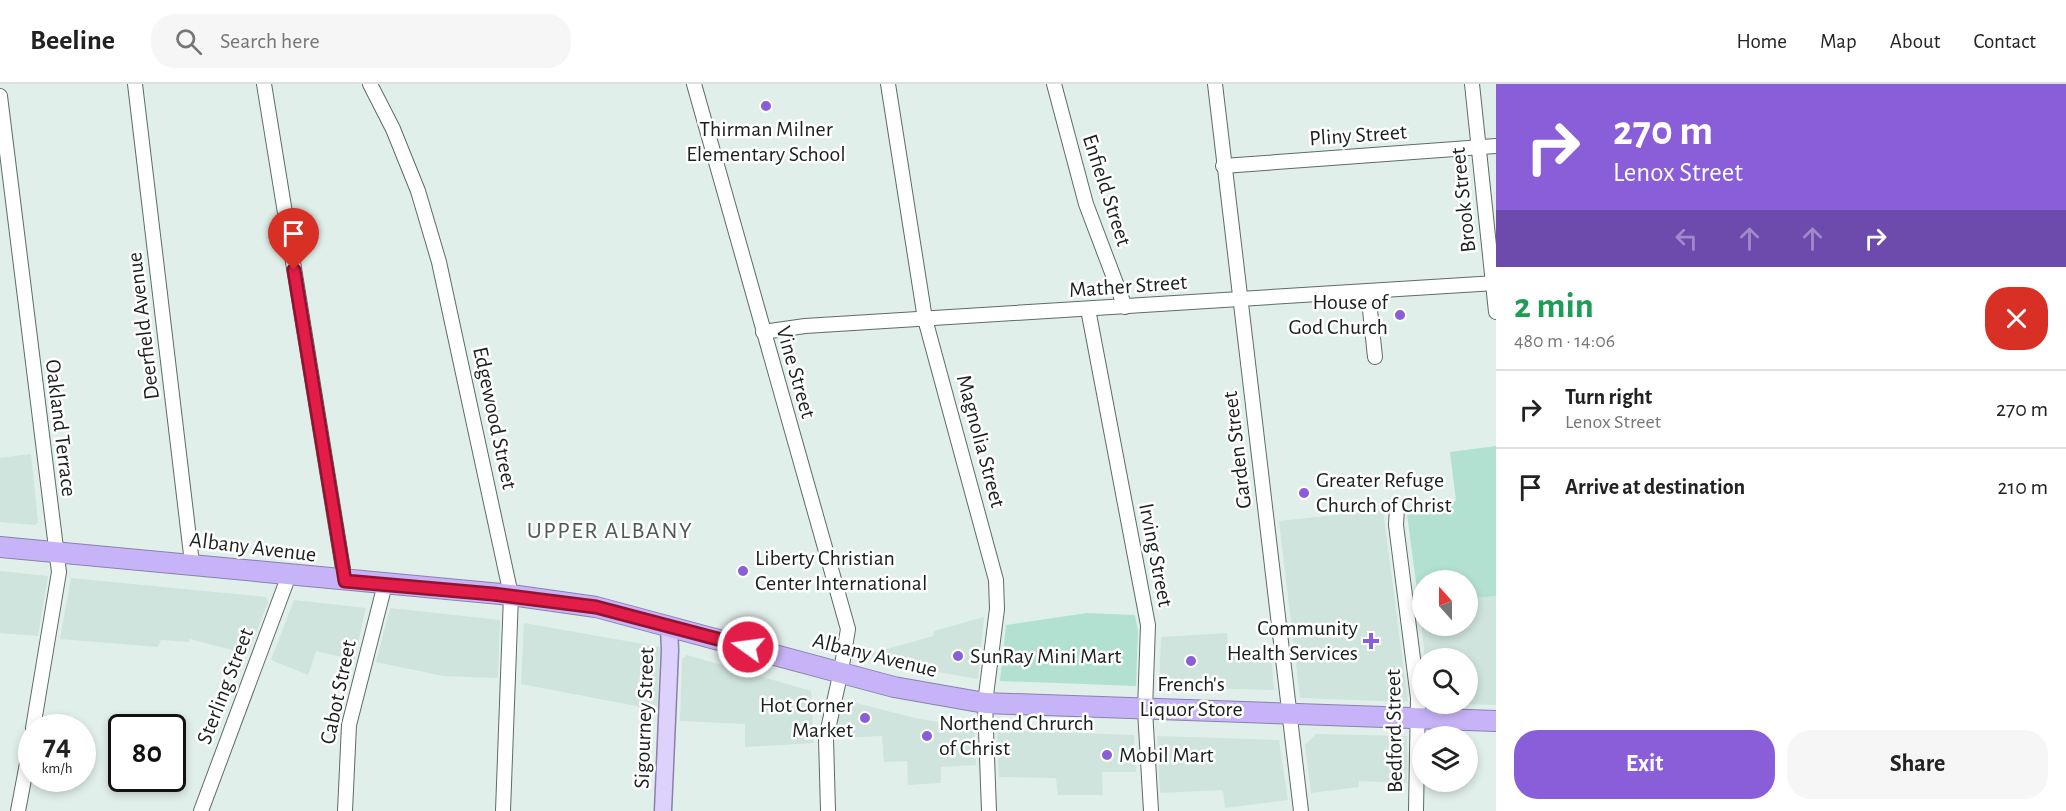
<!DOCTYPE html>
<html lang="en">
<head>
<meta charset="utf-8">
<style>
  :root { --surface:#fff; --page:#f6f6f6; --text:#222; --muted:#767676; --line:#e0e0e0; --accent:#895ed8 }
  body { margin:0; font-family:"Alegreya Sans",sans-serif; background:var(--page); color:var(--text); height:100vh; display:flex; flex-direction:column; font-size:22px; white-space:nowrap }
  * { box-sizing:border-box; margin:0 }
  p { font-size:20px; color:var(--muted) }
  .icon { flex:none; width:33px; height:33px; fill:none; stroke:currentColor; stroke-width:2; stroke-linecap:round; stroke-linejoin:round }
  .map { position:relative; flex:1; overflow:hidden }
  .side { display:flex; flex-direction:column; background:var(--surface); width:570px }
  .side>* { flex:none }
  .hud { background:#895ed8; color:#fff; overflow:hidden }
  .needle { width:39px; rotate:339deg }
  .fabs { position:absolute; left:1412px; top:486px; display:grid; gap:12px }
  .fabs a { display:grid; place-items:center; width:66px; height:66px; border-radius:50%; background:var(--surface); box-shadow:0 3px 9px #0003; font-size:30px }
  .speed { position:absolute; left:18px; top:630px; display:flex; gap:12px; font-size:30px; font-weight:700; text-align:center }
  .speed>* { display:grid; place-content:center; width:78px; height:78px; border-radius:50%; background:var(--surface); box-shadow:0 3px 9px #0003; line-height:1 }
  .speed small { font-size:15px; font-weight:400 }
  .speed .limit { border:3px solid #111; border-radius:9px; background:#fff; color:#111 }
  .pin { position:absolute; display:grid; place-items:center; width:51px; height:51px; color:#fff; margin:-62px -26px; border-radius:50% 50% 50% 0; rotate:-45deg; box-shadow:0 0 6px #0007 }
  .pin .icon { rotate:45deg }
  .me { position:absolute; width:66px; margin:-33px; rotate:284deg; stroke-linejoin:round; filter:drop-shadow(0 0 4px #0008) }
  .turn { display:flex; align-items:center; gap:21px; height:126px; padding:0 18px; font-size:27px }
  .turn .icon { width:78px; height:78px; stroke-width:2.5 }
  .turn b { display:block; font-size:42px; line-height:51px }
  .lanes { display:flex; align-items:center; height:57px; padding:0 18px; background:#0003; justify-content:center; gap:30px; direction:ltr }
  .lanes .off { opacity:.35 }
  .round { display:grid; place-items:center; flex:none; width:63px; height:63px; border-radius:24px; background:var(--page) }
  .overview { display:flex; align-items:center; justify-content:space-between; height:102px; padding:0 18px }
  h1 { font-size:36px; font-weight:700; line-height:45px; color:#1e9e55 }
  .cta { display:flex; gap:12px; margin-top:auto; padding:12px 18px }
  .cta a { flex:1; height:69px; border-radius:24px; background:var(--accent); color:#fff; font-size:24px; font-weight:700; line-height:69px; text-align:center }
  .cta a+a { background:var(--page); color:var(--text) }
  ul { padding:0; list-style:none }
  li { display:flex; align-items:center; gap:18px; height:78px; padding:0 18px; border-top:2px solid var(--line) }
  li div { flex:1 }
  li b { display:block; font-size:22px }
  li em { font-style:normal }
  header { display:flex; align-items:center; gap:36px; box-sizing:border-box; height:84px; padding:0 30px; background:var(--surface); border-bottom:2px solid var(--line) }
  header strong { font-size:28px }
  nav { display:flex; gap:33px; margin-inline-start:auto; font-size:21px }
  .search { width:420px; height:54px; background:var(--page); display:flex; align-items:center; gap:15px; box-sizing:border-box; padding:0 21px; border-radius:24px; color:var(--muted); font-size:22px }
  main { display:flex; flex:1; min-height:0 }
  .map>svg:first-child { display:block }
</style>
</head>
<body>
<header>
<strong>Beeline</strong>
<div class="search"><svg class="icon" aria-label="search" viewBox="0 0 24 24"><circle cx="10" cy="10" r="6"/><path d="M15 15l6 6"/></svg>Search here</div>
<nav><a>Home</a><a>Map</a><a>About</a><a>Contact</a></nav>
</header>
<main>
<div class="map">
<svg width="1496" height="727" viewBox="0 0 1496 727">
  <rect width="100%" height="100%" fill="#e1efea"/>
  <g fill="#cee4dc">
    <path d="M31,370l7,68 -3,3 -35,-3v-64z"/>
    <path d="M1383,426l25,192 -108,-4 -21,-177z"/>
    <path d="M0,487l48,5 -10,60 -38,-3z"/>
    <path d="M71,494l195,19 2,5 -20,52 -58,-15 -1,3 -28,-2 -3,7 -98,-8z"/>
    <path d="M1496,512v109l-38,-1h9v-46h-42l-6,-53h3v21h45v-27z"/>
    <path d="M294,516l72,8 -12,52 -38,-9 -8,24 -37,-15z"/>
    <path d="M390,524l110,12 -2,58 -55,-2 -67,-14z"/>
    <path d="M984,533l-6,62 -82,-14 -20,-5 -7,-6 64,-18 1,-5z"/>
    <path d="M524,539l136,24 -3,63 -136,-26z"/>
    <path d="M1227,549l1,22 43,-2 3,37 -115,-3 2,-50z"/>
    <path d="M687,571l124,36 3,52 -69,4v-23l-65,-3 2,-62z"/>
    <path d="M840,615l75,19 59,10 2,37 -35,2v16l-33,2 -1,-24 -23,1 -2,-26 -45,2 -2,-35z"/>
    <path d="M997,646l137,5 2,37h-34l1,23h-45l-2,-17 -57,-1z"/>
    <path d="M1316,650l91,2v47l-48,-2v6l-48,6 -6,-48z"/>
    <path d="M1157,652l122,4 9,60 -63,8 -2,-18 -63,3z"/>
  </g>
  <g fill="#b2e1d1">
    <path d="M1496,362v150l-29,3v-19h-45v25h-3l-13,-98 50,-6 -6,-49z"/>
    <path d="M1087,529l48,2 3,16 -2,55 -136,-5 6,-56z"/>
  </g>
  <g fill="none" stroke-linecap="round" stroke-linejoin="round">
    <defs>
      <g id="minor">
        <path d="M135,0l57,479"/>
        <path d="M264,0l81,497"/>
        <path d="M370,0l23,45 25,62 21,71 72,333 -8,216"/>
        <path d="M694,0l154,545 -7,42 -15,67 2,73"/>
        <path d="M888,0l37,235 71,261 1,29 -12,94 4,108"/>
        <path d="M1054,0l32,120 39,103"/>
        <path d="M1215,0l86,727"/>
        <path d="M1472,0l24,228"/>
        <path d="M0,12l59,476 -26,156"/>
        <path d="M1223,82l273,-20"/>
        <path d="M1368,207l7,66"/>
        <path d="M1088,225l60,316 -3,85 6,101"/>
        <path d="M763,248l42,-6 691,-43"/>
        <path d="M1397,424l-1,17 22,173 -2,113"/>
        <path d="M18,727l14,-74"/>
        <path d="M201,727l88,-236"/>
        <path d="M345,727l4,-86 36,-141"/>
      </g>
      <path id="major" d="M663,727l7,-161 -1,-23"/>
      <path id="highway" d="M0,463l511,48 85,12 298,80 91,16 511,18"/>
    </defs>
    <use href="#minor" stroke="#5e6b66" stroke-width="16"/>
    <use href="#major" stroke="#8b80ac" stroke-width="19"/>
    <use href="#highway" stroke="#8b80ac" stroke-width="22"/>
    <use href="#minor" stroke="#fff" stroke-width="14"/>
    <use href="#major" stroke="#ddd2fb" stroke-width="16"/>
    <use href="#highway" stroke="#c7b4f8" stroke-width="20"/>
  </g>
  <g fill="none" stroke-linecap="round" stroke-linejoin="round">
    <defs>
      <path id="route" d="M294,186l51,311 148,13 103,13 152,40"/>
    </defs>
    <use href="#route" stroke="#92132f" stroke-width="15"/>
    <use href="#route" stroke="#e11d48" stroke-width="10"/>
  </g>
  <g fill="#895ed8" stroke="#fff" stroke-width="2">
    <circle cx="766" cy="22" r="6"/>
    <circle cx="1400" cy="231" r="6"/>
    <circle cx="1304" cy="409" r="6"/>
    <circle cx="743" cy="487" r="6"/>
    <path d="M1368 548h6v6h6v6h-6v6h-6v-6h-6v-6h6z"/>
    <circle cx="958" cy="572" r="6"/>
    <circle cx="1191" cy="577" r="6"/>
    <circle cx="865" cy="634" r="6"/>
    <circle cx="927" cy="652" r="6"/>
    <circle cx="1107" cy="671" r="6"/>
  </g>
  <g text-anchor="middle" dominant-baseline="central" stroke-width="5" stroke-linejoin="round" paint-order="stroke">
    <g font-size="22" fill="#1b201e" stroke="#fff" text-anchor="start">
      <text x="766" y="45" text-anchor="middle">Thirman Milner<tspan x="766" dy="25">Elementary School</tspan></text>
      <text x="1388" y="218" text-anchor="end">House of<tspan x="1388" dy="25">God Church</tspan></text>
      <text x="1316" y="396">Greater Refuge<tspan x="1316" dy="25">Church of Christ</tspan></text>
      <text x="755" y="474">Liberty Christian<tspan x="755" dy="25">Center International</tspan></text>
      <text x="1358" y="544" text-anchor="end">Community<tspan x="1358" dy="25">Health Services</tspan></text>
      <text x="970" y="572">SunRay Mini Mart</text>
      <text x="1191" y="600" text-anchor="middle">French's<tspan x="1191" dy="25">Liquor Store</tspan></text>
      <text x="853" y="621" text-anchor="end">Hot Corner<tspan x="853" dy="25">Market</tspan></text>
      <text x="939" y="639">Northend Chrurch<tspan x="939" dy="25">of Christ</tspan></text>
      <text x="1119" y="671">Mobil Mart</text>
    </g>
    <g font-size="22" fill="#1b201e" stroke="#fff">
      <text transform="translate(1358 51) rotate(-4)">Pliny Street</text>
      <text transform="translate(1107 106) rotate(72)">Enfield Street</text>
      <text transform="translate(1463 116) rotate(-96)">Brook Street</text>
      <text transform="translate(1128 202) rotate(-4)">Mather Street</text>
      <text transform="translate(143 242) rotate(-97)">Deerfield Avenue</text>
      <text transform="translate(796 288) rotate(74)">Vine Street</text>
      <text transform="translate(495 334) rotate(78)">Edgewood Street</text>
      <text transform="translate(61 344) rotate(83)">Oakland Terrace</text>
      <text transform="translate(981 357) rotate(75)">Magnolia Street</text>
      <text transform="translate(1237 366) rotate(-97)">Garden Street</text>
      <text transform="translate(253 463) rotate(7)">Albany Avenue</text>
      <text transform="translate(1156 471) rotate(79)">Irving Street</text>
      <text transform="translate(875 571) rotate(14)">Albany Avenue</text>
      <text transform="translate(225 602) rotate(-69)">Sterling Street</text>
      <text transform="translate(338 608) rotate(-78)">Cabot Street</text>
      <text transform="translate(644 634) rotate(-88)">Sigourney Street</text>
      <text transform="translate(1394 647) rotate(-91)">Bedford Street</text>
    </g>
    <g font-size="24" letter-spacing="1.5" fill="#4f5b56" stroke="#fff">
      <text x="610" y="447">UPPER ALBANY</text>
    </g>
  </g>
</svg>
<div class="fabs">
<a><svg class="needle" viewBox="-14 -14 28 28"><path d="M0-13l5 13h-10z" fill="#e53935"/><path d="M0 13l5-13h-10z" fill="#767676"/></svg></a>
<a><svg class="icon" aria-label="search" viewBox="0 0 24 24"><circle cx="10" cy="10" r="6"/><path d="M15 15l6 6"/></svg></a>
<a><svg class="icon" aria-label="layers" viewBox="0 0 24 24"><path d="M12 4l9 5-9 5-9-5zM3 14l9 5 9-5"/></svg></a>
</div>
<div class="speed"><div>74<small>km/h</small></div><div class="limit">80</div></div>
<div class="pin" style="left:294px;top:186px;background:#d93025"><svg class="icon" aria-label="arrive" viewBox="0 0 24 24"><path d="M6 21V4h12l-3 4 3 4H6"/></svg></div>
<svg class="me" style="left:748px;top:563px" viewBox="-20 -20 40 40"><circle r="17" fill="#e11d48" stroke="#fff" stroke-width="3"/><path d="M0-11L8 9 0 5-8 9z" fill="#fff"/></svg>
</div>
<section class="side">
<div class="hud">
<div class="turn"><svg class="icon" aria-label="right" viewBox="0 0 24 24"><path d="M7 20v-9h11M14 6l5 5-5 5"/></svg><div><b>270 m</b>Lenox Street</div></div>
<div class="lanes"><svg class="icon off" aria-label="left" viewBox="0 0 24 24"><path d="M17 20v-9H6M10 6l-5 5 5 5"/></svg><svg class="icon off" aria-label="ahead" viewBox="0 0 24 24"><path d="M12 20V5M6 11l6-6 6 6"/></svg><svg class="icon off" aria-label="ahead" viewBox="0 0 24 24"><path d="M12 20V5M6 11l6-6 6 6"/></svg><svg class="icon" aria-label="right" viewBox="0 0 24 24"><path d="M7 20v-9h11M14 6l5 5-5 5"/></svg></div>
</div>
<div class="overview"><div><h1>2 min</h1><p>480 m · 14:06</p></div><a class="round" style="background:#d93025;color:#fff"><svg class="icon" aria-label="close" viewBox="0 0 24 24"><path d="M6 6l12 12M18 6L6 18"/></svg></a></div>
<ul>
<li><svg class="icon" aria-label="right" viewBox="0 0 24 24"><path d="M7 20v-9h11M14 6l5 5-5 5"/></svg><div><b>Turn right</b><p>Lenox Street</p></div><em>270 m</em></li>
<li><svg class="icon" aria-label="arrive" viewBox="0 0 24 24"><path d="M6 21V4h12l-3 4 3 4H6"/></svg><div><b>Arrive at destination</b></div><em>210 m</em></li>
</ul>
<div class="cta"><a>Exit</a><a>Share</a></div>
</section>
</main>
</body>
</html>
